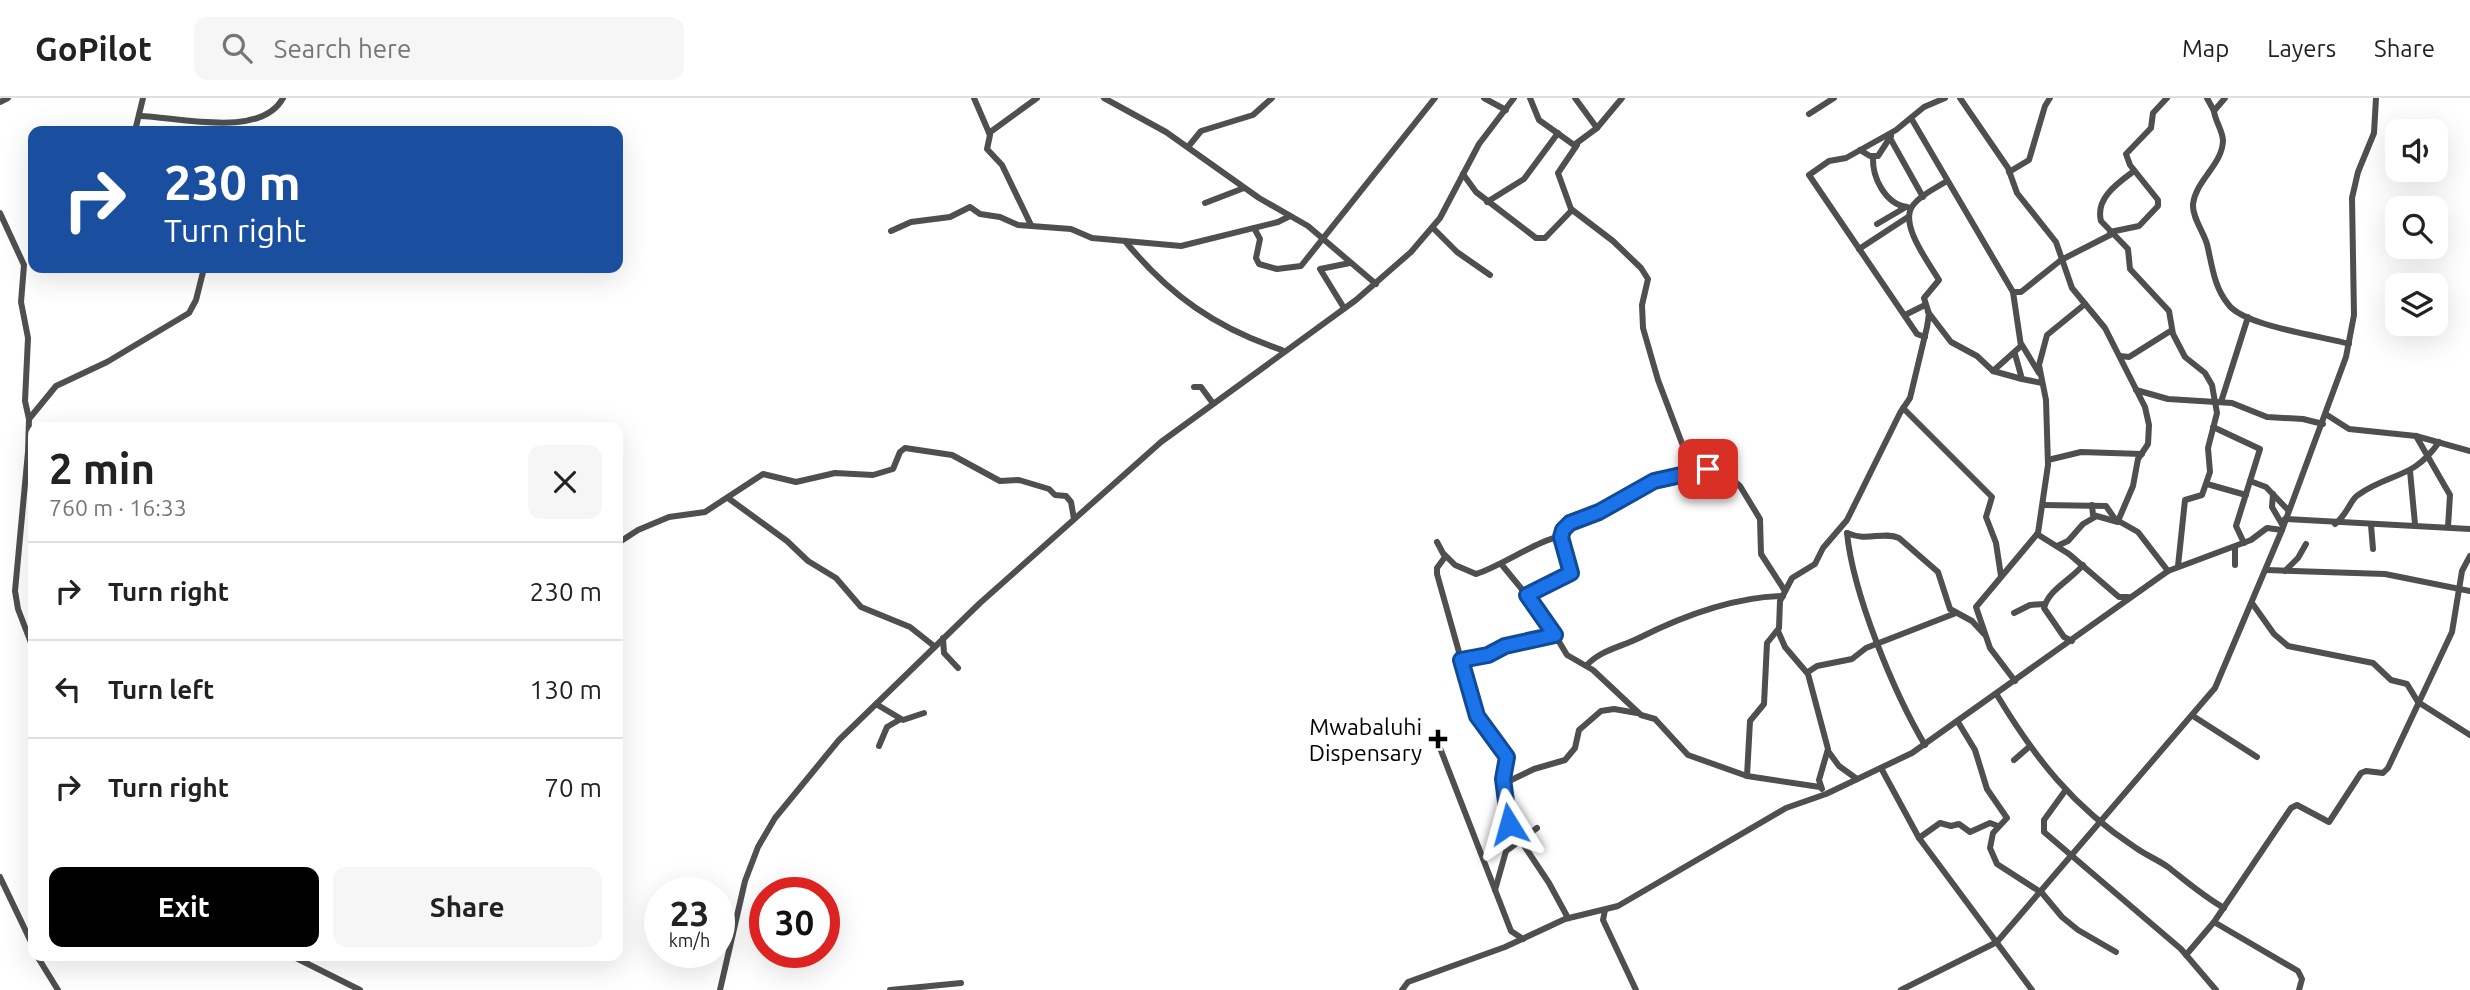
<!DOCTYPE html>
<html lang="en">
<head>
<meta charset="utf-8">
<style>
  :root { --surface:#fff; --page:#f6f6f6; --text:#222; --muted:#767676; --line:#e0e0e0; --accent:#000 }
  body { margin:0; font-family:Ubuntu,sans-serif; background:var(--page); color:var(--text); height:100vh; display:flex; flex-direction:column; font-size:26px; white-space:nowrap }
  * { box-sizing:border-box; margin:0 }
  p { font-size:23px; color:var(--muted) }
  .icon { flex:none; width:38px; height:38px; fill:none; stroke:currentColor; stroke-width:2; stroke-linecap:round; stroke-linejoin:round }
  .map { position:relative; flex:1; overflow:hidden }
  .panel { position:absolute; left:28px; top:324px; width:595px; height:539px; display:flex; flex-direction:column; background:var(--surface); border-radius:14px; box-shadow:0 7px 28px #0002 }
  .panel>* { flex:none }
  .banner { position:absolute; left:28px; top:28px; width:595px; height:147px; border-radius:14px; box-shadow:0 7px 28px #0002; background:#1a4fa0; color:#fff; overflow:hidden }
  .buttons { position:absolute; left:2385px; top:21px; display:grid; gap:14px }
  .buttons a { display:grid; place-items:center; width:63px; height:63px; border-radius:14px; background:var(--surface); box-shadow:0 7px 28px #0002; font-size:35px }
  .speed { position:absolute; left:644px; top:779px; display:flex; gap:14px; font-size:35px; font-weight:700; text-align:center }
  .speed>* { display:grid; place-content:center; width:91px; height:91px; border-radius:50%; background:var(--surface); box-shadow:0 7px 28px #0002; line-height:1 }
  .speed small { font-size:18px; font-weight:400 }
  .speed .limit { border:10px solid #d22; background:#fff; color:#111 }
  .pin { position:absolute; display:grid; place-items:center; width:60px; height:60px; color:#fff; margin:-30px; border-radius:14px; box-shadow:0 4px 10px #0006 }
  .me { position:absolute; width:77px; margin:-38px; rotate:352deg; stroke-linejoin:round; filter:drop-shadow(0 0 5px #0008) }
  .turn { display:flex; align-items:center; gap:24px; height:147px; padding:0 21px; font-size:32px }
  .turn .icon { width:91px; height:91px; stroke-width:2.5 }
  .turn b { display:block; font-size:49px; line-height:60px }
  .round { display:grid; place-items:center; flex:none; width:74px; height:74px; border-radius:14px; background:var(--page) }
  .summary { display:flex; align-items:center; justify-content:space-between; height:119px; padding:0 21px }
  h1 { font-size:42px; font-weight:700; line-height:52px }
  .action { display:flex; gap:14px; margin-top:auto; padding:14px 21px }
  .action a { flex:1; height:80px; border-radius:14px; background:var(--accent); color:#fff; font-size:28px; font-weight:700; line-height:80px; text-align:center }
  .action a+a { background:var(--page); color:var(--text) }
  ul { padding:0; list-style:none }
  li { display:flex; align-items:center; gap:21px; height:98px; padding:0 21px; border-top:2px solid var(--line) }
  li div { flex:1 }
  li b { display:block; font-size:26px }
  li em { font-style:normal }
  header { display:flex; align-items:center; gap:42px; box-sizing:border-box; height:98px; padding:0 35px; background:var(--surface); border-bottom:2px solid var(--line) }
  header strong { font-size:33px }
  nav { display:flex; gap:38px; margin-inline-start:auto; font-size:24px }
  .search { width:490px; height:63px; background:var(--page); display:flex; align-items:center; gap:18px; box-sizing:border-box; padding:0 24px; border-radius:14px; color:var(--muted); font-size:26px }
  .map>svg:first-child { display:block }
</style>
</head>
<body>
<header>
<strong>GoPilot</strong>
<div class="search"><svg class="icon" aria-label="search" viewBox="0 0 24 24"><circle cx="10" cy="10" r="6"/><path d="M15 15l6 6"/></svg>Search here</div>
<nav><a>Map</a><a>Layers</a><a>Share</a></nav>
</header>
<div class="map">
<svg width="2470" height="892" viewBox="0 0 2470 892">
  <rect width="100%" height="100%" fill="#fff"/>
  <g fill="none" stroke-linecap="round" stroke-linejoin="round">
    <g stroke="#4f4f4f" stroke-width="6">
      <path d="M974,0l16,37 -3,14 15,16 29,60"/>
      <path d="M1104,0l62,34 93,66 49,28 68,58"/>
      <path d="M1484,0l22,12"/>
      <path d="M1530,0l9,22 35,25 23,-17 25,-30"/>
      <path d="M1575,0l22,30"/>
      <path d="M1960,0l48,70 9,25 39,49 16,46 33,40 40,79 4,18 -1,19 -10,15 -5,27 -15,35"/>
      <path d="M2207,0l7,13"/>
      <path d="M2225,0l-11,13c1,10 9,20 9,30 -1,24 -27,39 -30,63 -1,13 10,27 14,40 5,21 7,43 21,60 15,22 94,32 121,40"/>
      <path d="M0,4l8,-4"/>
      <path d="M1809,16l25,-16"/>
      <path d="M140,18c38,1 121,23 143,-18"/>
      <path d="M1911,20l102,174h8l40,-32 51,-26"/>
      <path d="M135,33l8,-33"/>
      <path d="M989,35l48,-35"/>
      <path d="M1890,40l33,59"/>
      <path d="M1577,47l-19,28 13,36 42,32 28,27 7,11 -6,26 1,23 15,52 25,66 11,16 38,17 8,7 20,33 1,35 24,37"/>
      <path d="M1188,49l13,-16 52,-16 19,-17"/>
      <path d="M1860,52l10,6h8l13,-20"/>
      <path d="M1873,59c-1,20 12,47 34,50"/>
      <path d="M2134,73c-16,12 -39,27 -33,50l27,28 2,20 39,42 4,23 12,23 20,16 7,12 5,28 -9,35 2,24 -8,23 -17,5 -7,66"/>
      <path d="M2009,74l20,-12 16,-54 5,-8"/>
      <path d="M1463,76l13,18 60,46h9l27,-28"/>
      <path d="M1487,104l37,-23 34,-46"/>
      <path d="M1205,105l39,-15"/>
      <path d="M0,115l24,52 -3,37 7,36 -3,63 4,18 -1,33 -13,139 3,18 15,39"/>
      <path d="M1877,126l29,-17"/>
      <path d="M1254,130l6,11 -4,19 3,6 18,5 24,-3 134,-168"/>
      <path d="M1433,130l24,24 33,23"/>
      <path d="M891,133l20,-9 39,-5 20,-10 10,7 20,3 18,8 53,4 21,9 89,8 97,-24 12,-6"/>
      <path d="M2110,134l29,-6 19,-20v-6l-28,-35 -4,-11 25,-26 2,-15 14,-15"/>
      <path d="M1125,143c44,54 91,87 157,109"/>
      <path d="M1859,151l49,-32"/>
      <path d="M1344,210l-24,-39 30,-6"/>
      <path d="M1928,214l23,30 26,14 16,15 29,8"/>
      <path d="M1905,217l20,-10"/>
      <path d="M1925,239l-8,-3 -108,-159 20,-14 17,-3 50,-28 28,-23 21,-9"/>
      <path d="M2022,247l17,28"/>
      <path d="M2015,256l7,25 20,4"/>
      <path d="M2120,258l9,1 43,-27"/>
      <path d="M1993,273l28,-25 -8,-54"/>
      <path d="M1194,289h7l11,15"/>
      <path d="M2136,292l32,9 64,4 35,14 36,2 20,5"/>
      <path d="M2221,304l27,-85"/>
      <path d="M1903,310l89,89 -6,20 10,26 5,33"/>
      <path d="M2327,317l22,14 67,7 54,15"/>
      <path d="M29,321l27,-33 51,-24 82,-49 7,-13 8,-32"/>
      <path d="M2213,329l47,22 -24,77 8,17"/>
      <path d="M2416,338l34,59 -2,32"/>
      <path d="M2048,362l33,-8 61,2"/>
      <path d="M2410,373l5,53"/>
      <path d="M2250,383l16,6 22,23"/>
      <path d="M2207,386l39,11"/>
      <path d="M2273,396l-1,13 11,19"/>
      <path d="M728,400l59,43 21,20 28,17 25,29 49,20 24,19"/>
      <path d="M2043,407l63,1 9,13 23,13 30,39"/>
      <path d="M2092,407l1,10 25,7"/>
      <path d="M2285,421l185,10"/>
      <path d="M2335,426c13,-10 15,-24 23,-29 32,-23 55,-15 81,-53"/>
      <path d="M2371,427l2,24"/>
      <path d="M1847,435c6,61 47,160 78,212"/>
      <path d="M1847,435c20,9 36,-2 52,5l39,34 12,37 22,12 12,13"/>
      <path d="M2037,436l32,20 50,43h9"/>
      <path d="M1437,444l8,15 -8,11v6l40,142 30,41 -4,22 6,44 40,60 19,35"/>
      <path d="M618,445l20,-13 31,-13 36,-5 58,-38 33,8 39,-9 38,2 20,-6 7,-17 5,-4 47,7 48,26 19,-1 30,9 6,6 11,1 5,6 3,17"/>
      <path d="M2057,448l11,-5 15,-17 12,-7"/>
      <path d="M2235,449v18"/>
      <path d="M1445,457l10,10 21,9c24,-7 67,-37 85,-37"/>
      <path d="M1502,467l41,50 24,40 26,15 48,45 14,4 33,36 59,21 73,11"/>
      <path d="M2266,472l119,4 85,17"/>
      <path d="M2285,473l13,-13 8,-14"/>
      <path d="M1527,497l44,-22 -10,-36 2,-7 7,-7 29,-11 55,-31 53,-12"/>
      <path d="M2252,505l22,31 14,12 85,17 18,17 16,4 11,18 52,33"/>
      <path d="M2014,515l16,-8 15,-1"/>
      <path d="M1778,533l7,16 23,27 20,75 -9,31 3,9"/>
      <path d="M943,540l1,15 14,15"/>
      <path d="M2072,543l-8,-4 -20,-29c5,-19 27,-28 39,-43"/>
      <path d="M1461,562l27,-5 17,-10 50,-10"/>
      <path d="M1587,567c14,-15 34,-18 52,-27 44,-22 94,-41 144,-42"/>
      <path d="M1808,574l9,-6 35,-7 14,-11 90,-35"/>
      <path d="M2015,583l-25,-33 -14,-41 62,-74 10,-68 -2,-65 -7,-35 8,-30 38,-31"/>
      <path d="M1997,597c38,63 76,112 139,153 10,7 22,12 32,19 19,15 35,29 56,41"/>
      <path d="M876,606l27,16 21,-7"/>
      <path d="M2193,618l64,41"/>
      <path d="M1958,624l17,28 12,39 20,29 -14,15 -3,15 7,16 45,29 20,24 16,13 38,22"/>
      <path d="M879,648l8,-19 12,-7"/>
      <path d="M1440,650l71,183 12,8"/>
      <path d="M1828,653l11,15 18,13"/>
      <path d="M2014,662l15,-13"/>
      <path d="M1881,670l38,70 113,152"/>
      <path d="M1747,678l3,-55 14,-17 3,-61 12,-15 1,-27 12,-23 23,-14 8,-16 24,-28 53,-107 10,-15 17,-71 2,-13 -5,-16 15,-18c-10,-17 -42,-58 -25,-76 8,-10 22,-16 33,-23"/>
      <path d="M1503,686l31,-15 31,-9 10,-12 4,-18 22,-19 13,-2 23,4"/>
      <path d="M2065,693l-21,29v12l137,117 35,41"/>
      <path d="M1919,740l21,-15 11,3 8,-2 11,8 20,-9 8,3"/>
      <path d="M0,779l33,69"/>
      <path d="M1495,792l11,-39 31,-23"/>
      <path d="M1605,812l-2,10 33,70"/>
      <path d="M2214,824l84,49 4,8 -3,11"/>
      <path d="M2186,857l28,-33 77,-114 6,-3 32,17 32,-49 5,-2 17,2 5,-5 64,-136 10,-61 8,-15"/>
      <path d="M37,858l21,34"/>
      <path d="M292,858l68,34"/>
      <path d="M720,892l25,-109 13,-34 17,-29 64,-78 141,-137 181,-161 195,-142 55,-48 29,-34 39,-74 35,-46"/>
      <path d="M890,892l71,-7"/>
      <path d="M1402,892l6,-8 97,-35 60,-28 53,-13 168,-98 40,-14 86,-41 256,-182 83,-31 16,-12 15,2"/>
      <path d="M1901,892l96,-48 218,-254 67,-158 64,-173 8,-42 -2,-117 6,-26 16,-39 2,-35"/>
    </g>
  </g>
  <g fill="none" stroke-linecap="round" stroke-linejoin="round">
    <defs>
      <path id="route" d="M1509,726l-6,-45 4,-22 -30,-41 -16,-56 27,-5 17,-9 50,-11 -28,-40 44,-22 -10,-36 2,-7 7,-7 29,-11 55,-31 54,-12"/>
    </defs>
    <use href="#route" stroke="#114b97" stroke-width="18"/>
    <use href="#route" stroke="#1a73e8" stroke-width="12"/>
  </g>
  <path fill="#000" stroke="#fff" stroke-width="2.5" d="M1434.5 630.5h7v7h7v7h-7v7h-7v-7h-7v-7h7z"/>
  <g text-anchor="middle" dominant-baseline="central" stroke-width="6" stroke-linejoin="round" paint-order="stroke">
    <g font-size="23" fill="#000" stroke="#fff" text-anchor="end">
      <text x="1422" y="628">Mwabaluhi<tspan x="1422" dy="26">Dispensary</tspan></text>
    </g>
  </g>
</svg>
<div class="buttons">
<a><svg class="icon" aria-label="sound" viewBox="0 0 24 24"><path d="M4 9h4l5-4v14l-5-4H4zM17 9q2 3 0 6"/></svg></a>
<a><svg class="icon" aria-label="search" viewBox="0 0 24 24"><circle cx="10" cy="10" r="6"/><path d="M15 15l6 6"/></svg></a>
<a><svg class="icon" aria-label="layers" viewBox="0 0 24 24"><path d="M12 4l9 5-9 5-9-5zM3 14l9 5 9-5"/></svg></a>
</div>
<div class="speed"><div>23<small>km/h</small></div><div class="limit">30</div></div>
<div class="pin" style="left:1708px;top:371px;background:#d93025"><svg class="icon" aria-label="arrive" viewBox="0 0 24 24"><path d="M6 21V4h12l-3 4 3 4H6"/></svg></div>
<svg class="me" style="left:1509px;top:726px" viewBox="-20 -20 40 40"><path d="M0-17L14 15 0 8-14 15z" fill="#1a73e8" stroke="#fff" stroke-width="4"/></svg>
<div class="banner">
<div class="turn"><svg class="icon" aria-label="right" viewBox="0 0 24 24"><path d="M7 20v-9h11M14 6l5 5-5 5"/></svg><div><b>230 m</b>Turn right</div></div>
</div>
<section class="panel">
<div class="summary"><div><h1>2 min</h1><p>760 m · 16:33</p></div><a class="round"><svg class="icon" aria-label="close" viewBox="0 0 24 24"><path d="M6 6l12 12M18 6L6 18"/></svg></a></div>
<ul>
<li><svg class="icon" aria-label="right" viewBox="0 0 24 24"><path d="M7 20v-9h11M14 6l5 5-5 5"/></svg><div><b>Turn right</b></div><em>230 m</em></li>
<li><svg class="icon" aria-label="left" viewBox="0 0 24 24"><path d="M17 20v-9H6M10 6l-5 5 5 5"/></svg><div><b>Turn left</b></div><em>130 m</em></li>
<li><svg class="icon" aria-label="right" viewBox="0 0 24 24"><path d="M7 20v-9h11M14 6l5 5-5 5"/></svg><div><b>Turn right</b></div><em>70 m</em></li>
</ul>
<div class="action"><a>Exit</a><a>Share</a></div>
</section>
</div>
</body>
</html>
